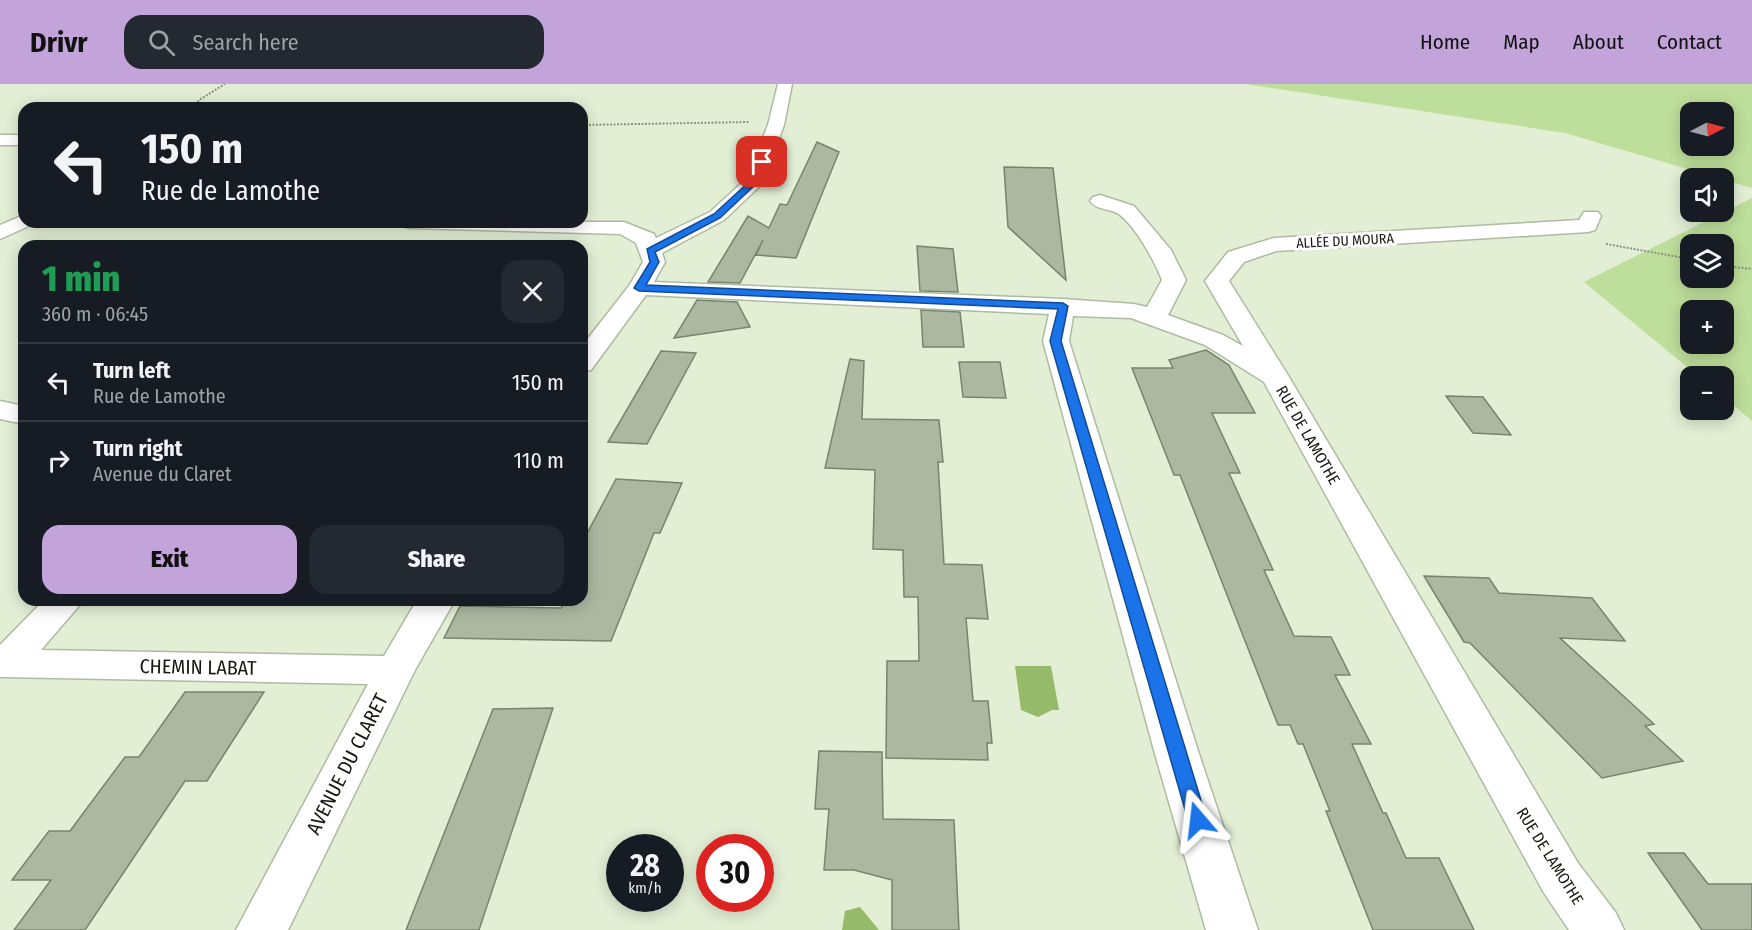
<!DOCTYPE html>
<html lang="en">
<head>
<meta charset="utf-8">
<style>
  :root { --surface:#171b24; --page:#242831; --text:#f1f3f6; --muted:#9ea1a6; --line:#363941; --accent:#c3a4da }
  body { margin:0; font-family:"Fira Sans Condensed",sans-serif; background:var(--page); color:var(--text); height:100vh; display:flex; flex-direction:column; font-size:22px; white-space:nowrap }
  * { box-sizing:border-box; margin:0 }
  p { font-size:20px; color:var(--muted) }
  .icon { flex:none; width:33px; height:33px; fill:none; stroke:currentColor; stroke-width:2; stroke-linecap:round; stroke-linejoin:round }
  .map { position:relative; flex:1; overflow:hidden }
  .side { position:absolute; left:18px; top:156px; width:570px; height:366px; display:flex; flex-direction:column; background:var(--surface); border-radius:18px; box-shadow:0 3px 15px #0003 }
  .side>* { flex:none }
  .banner { position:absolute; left:18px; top:18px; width:570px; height:126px; border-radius:18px; box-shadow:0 3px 15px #0003; background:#171b24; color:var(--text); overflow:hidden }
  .needle { width:39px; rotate:84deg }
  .controls { position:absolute; left:1680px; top:18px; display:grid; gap:12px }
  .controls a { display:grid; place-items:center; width:54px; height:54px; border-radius:12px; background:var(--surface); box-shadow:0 3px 15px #0003; font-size:30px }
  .speed { position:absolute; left:606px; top:750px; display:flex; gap:12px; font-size:30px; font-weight:700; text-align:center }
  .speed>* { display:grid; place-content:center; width:78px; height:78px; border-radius:50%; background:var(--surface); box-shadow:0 3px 15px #0003; line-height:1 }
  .speed small { font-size:15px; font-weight:400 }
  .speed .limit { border:9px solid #d22; background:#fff; color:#111 }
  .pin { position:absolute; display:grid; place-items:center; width:51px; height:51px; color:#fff; margin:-26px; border-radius:12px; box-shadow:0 3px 9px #0006 }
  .me { position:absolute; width:66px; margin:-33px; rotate:343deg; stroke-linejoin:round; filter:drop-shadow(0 0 4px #0008) }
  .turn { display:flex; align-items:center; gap:21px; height:126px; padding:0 24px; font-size:27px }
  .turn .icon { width:78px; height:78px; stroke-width:2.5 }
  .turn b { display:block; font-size:42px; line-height:51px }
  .round { display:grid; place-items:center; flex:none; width:63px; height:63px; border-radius:18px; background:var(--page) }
  .head { display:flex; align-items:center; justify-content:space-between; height:102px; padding:0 24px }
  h1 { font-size:36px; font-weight:800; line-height:45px; color:#1e9e55 }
  .cta { display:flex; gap:12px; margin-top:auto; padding:12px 24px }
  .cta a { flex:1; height:69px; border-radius:18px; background:var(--accent); color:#111; font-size:24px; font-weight:800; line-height:69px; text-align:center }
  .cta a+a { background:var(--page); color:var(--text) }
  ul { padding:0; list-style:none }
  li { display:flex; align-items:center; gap:18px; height:78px; padding:0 24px; border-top:2px solid var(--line) }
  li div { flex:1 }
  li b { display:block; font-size:22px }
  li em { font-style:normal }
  header { display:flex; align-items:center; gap:36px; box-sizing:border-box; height:84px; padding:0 30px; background:var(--accent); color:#111 }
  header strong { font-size:28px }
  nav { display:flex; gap:33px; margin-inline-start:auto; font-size:21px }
  .search { width:420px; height:54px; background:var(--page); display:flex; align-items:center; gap:15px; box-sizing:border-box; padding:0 21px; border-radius:18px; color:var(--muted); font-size:22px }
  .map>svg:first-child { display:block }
</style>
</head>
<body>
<header>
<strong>Drivr</strong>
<div class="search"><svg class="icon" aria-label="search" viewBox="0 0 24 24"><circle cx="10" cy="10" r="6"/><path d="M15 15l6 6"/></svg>Search here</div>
<nav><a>Home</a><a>Map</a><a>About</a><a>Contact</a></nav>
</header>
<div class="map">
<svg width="1752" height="846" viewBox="0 0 1752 846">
  <rect width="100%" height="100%" fill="#e2efd5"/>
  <g fill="#bedf9b" fill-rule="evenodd">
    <path d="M1245,0h507v104l-187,-55zM1690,28h34v34h-34z"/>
    <path d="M1752,114v223l-28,-24v-21h-26l-114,-94zM1690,160h34v34h-34zM1690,226h34v34h-34z"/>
  </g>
  <g fill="#95ba6a">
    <path d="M1015,582h36l8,44h-7l-14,7 -17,-7z"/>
    <path d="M860,823l19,23h-37l3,-19z"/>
  </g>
  <g fill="#acb8a0" stroke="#78846d" stroke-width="1.5">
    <path d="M817,58l22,10 -43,106 -40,-3 7,-15 -23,43 -32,-1 40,-66 21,12 11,-24 7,1z"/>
    <path d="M1004,83l49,1 13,112 -58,-53z"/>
    <path d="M917,162l36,3 5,43 -38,-1z"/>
    <path d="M697,216l40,2 13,25 -76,11z"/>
    <path d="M921,226l39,2 4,35h-41z"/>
    <path d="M1206,266l23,15 26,48h-43l28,60h-11l44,97h-9l30,66 37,1 19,38h-15l36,69h-19l31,69h3l20,45h33l35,72h-101l-47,-119h4l-27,-67h-5l-8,-19h-12l-98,-250h-6l-42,-107h41l-4,-8z"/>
    <path d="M661,267l35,2 -49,91 -39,-2z"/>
    <path d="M850,275l14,2 -2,58 77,1 4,42h-5l6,102 38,1 6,54 -22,-1 7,83h15l4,42h-5l1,17 -102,-2 1,-97h32l-1,-64h-14l-1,-47 -30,-1 2,-79 -50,-2z"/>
    <path d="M959,278h41l6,36 -43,-1z"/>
    <path d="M1446,312l37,1 28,38 -38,-2z"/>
    <path d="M616,395l66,4 -22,50h-6l-43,108 -167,-3 16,-32 101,2 4,-8h17v-57z"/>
    <path d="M1424,492l65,2 10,15 93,5 33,43 -65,-3 94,86 -9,2 38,35 -81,17 -132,-135 -6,-1z"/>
    <path d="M185,608h79l-57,89h-22l-100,149h-71l37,-50h-39l37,-49h21l55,-74h14z"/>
    <path d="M553,624l-74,222h-73l87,-221z"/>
    <path d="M819,667l63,1 1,67 71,1 5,110h-67v-50l-38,-10h-30l5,-61h-14z"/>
    <path d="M1648,769h36l24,31h44v46h-50z"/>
  </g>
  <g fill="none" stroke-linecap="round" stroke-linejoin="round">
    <defs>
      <g id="minor">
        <path d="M778,0h14l-8,41 -23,60 -37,35 -62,33 3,9 -11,20 409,17 71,5 13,3 15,-27c-7,-18 -26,-53 -42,-65 -8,-7 -23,-4 -30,-14l3,-4 7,-2 34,11 37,44 15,30 -18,35 55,20 20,11 -38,-65 23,-29 46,-14 305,-18 5,-8h14l3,4 -6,14 -7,2 -312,19 -32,11 -15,19 60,96 289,486 38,50 8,17h-55l-25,-37 -280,-511 -59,-37 -74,-27 -58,-2 -4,25 130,413 59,176h-52l-51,-176 -112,-413 6,-27 -403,-19 -55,75 -9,2v-26l47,-60 14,-24 -7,-19 -16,-9 -211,-6 -7,-2 -3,-4h225l30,12 2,4 54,-26 36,-33 22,-54z"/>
        <rect x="0" y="51" width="24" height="10"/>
        <path d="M24,131v7h10l-3,3 -31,14v-14z"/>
        <path d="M0,317l24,5v18l-24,-5z"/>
        <path d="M44,516h40l-43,50 343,6 33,-56h38l-40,70 -127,260h-52l132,-246 -368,-7v-32z"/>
      </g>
    </defs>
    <use href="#minor" stroke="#aebba2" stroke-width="3"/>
    <g stroke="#8b9481" stroke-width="2" stroke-dasharray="2 1.5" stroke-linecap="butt">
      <path d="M194,24l5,-8 26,-16"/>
      <path d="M582,41l167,-3"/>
      <path d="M1606,160l84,15"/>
      <path d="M1724,182l28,3"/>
    </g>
    <use href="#minor" fill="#fff" fill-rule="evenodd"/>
  </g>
  <path fill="#1a73e8" stroke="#114b97" stroke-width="1.5" d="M759,77l6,1 -8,21 -37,35 -65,34 4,10 -13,23 417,18 5,3 -7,35 146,479 -3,6 -6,2 -7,-2 -3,-6 -138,-479 8,-32 -419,-18 -5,-3 16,-26 -3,-13 67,-35 37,-34z"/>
  <g text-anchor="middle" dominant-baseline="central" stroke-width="6" stroke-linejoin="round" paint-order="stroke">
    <g font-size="14" fill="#161a11" stroke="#fff">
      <text transform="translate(1345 157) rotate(-3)">ALLÉE DU MOURA</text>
    </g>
    <g font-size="16" fill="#161a11" stroke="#fff">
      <text transform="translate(1308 351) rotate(60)">RUE DE LAMOTHE</text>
      <text transform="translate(1550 772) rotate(58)">RUE DE LAMOTHE</text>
    </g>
    <g font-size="20" fill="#161a11" stroke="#fff">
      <text transform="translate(198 583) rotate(1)">CHEMIN LABAT</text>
      <text transform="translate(347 680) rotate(-63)">AVENUE DU CLARET</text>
    </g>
  </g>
</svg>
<div class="controls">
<a><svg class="needle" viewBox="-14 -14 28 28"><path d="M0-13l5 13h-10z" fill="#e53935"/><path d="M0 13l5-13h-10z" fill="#9ea1a6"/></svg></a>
<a><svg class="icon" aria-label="sound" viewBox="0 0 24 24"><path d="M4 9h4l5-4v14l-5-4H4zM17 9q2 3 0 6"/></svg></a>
<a><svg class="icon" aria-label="layers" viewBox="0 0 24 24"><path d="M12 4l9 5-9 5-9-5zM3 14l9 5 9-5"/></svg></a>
<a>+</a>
<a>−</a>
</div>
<div class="speed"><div>28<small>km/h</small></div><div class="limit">30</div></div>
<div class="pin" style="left:762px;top:78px;background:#d93025"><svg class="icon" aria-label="arrive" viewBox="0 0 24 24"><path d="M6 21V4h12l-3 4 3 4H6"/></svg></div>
<svg class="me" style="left:1198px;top:736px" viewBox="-20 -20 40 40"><path d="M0-17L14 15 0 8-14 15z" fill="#1a73e8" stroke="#fff" stroke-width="4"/></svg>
<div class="banner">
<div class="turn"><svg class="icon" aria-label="left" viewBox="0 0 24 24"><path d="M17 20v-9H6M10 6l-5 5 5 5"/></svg><div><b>150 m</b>Rue de Lamothe</div></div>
</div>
<section class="side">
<div class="head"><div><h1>1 min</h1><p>360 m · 06:45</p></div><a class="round"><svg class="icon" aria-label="close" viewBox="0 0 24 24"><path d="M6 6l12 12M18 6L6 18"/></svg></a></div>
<ul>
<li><svg class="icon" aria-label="left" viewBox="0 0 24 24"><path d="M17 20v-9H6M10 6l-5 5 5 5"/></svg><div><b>Turn left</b><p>Rue de Lamothe</p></div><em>150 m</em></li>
<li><svg class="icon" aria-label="right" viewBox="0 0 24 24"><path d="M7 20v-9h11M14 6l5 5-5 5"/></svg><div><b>Turn right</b><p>Avenue du Claret</p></div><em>110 m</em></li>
</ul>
<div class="cta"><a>Exit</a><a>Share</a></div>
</section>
</div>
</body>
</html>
